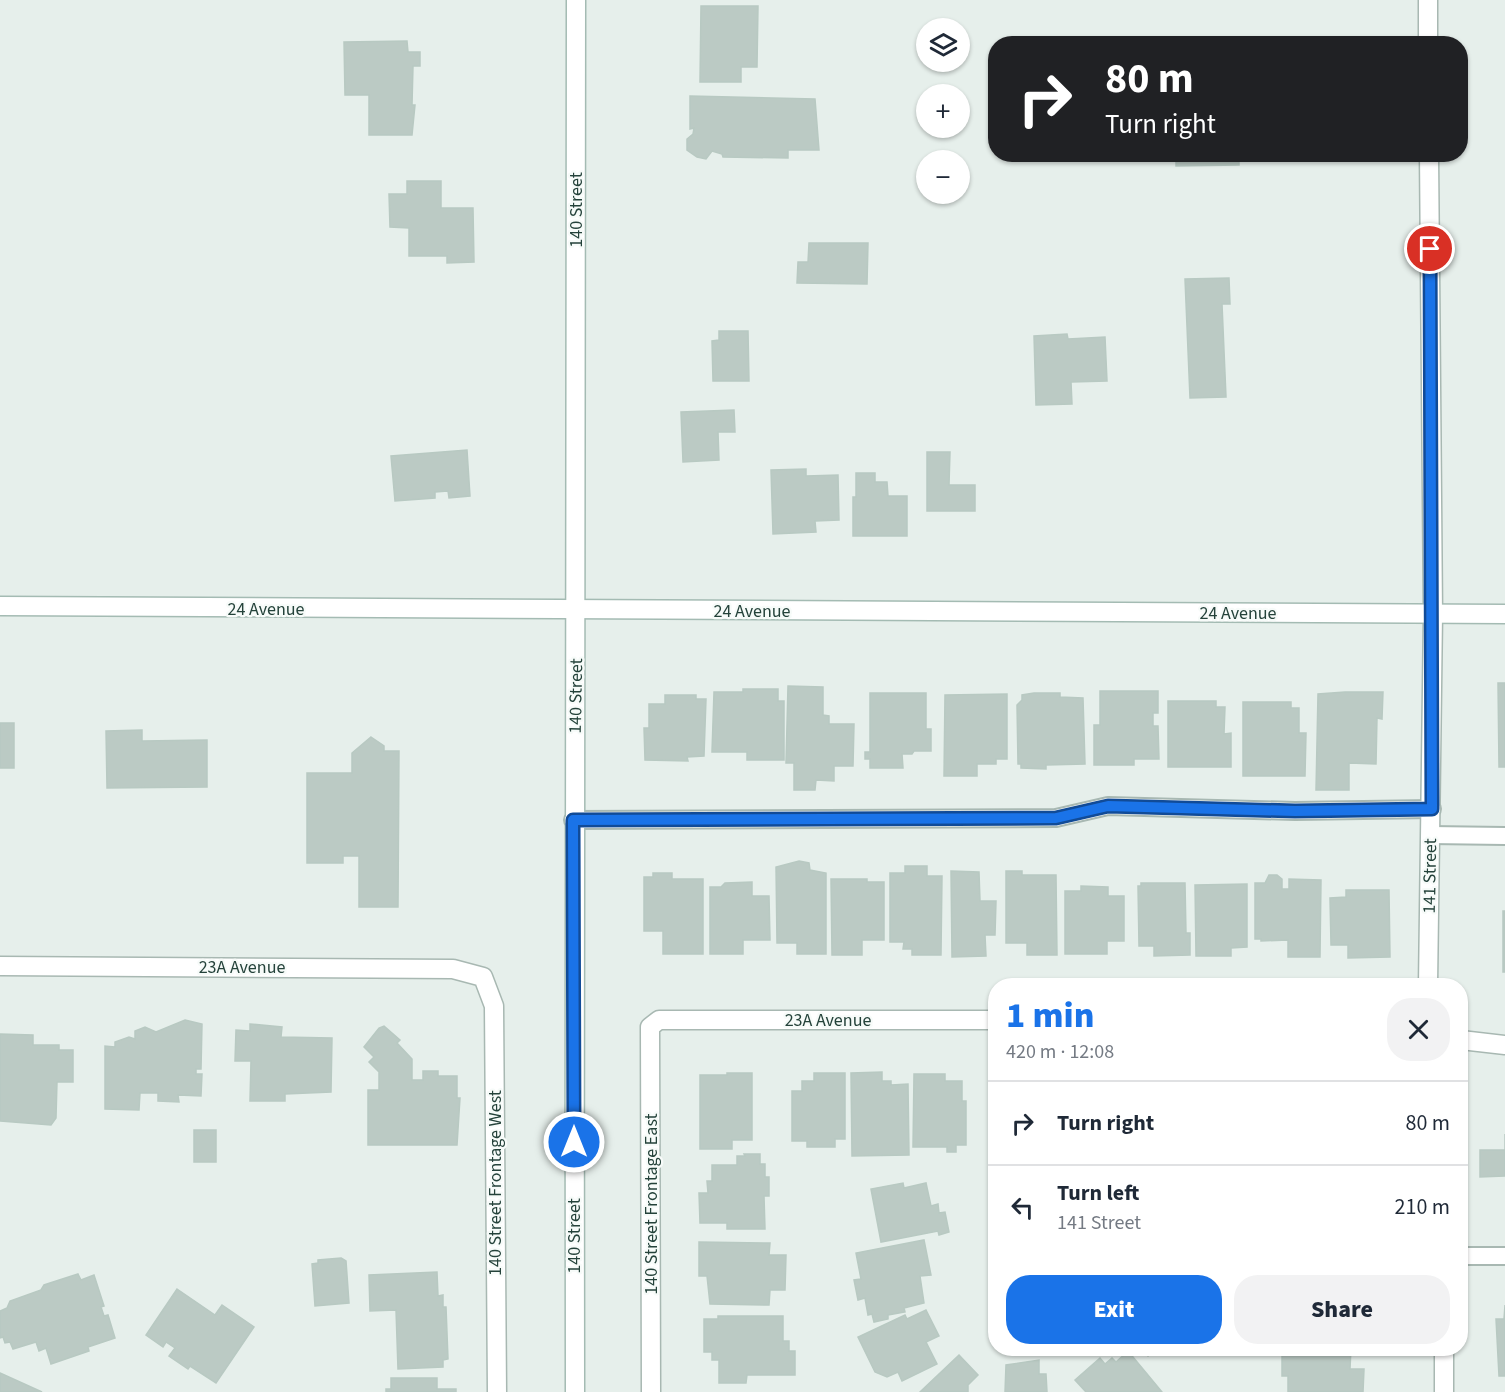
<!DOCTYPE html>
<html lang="en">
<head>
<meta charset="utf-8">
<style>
  :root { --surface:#fff; --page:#f2f2f3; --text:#1f2937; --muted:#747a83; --line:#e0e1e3; --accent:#1a73e8 }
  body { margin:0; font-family:"Source Sans 3",sans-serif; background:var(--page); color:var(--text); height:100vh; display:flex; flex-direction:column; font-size:22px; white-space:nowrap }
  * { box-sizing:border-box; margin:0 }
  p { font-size:20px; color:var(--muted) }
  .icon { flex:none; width:33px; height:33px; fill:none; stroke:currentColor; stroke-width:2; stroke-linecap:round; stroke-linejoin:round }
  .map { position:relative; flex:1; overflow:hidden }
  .details { position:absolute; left:988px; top:978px; width:480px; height:378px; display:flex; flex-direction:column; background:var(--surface); border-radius:24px; box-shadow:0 2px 4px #0004 }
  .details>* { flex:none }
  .banner { position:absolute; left:988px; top:36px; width:480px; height:126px; border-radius:24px; box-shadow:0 2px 4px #0004; background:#202124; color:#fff; overflow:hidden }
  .controls { position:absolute; left:916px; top:18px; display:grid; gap:12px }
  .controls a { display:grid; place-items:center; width:54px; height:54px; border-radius:50%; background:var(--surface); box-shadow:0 2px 4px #0004; font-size:30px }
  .pin { position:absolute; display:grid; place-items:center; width:51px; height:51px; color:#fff; margin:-26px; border:3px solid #fff; border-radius:50%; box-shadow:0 2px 6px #0007 }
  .me { position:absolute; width:66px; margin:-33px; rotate:0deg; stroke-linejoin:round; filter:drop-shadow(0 0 4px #0008) }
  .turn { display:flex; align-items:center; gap:21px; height:126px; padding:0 18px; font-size:27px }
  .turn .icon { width:78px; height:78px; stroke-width:2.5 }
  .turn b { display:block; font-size:42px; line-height:51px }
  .round { display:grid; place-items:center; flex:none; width:63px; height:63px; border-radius:24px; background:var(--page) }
  .head { display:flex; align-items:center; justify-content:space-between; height:102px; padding:0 18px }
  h1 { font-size:36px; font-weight:800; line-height:45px; color:var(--accent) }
  .cta { display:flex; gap:12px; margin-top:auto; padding:12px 18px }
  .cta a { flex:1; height:69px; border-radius:24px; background:var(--accent); color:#fff; font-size:24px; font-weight:800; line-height:69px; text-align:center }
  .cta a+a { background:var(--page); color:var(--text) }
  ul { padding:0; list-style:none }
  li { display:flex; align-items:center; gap:18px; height:84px; padding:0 18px; border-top:2px solid var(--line) }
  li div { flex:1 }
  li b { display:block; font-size:22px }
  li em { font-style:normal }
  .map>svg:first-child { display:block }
</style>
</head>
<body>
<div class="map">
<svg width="1505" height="1392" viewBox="0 0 1505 1392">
  <rect width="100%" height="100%" fill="#e6efeb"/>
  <g fill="#bbcac4" stroke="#b8c9c2" stroke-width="1.5">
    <path d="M701,6h57l-1,61h-16v15h-41z"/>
    <path d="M1199,37l30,7h-32z"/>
    <path d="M407,41l1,11h12v14h-7l-1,39h3l-3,30h-43v-40h-24l-1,-53z"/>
    <path d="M690,96l125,3 4,51h-31v8l-65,-1 -1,-3 -10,-3 -6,8 -9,-2 -10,-7v-11l6,-5 1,-6 -4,1z"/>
    <path d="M1176,154h63v11l-63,1z"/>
    <path d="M407,181h34v27h32l1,54 -27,1v-7h-38v-28l-19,-1 -1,-33h18z"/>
    <path d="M809,243h59l-1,41 -70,-1 1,-21h10z"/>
    <path d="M1229,278l1,26h-8l4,93 -36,1 -5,-119z"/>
    <path d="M719,331h29l1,50h-36l-1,-40 7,-1z"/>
    <path d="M1067,334l1,5 37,-2 2,44 -36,1 1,22 -36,1 -2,-69z"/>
    <path d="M734,410l1,22h-17l1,28 -36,2 -2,-50z"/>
    <path d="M467,450l3,46 -21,2 -1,-7 -13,1v6l-40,3 -4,-45z"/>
    <path d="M927,452h23l-1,33h26v26h-48z"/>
    <path d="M806,469v7l32,-1 1,45 -24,1 1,11 -43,2 -2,-64z"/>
    <path d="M856,473h19v9h12l1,14h19v40h-54v-39h3z"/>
    <path d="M1498,683h7v84h-6z"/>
    <path d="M788,686l35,1v28l6,1v8h25l-1,42h-19v15l-18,-1 -1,10h-21v-27h-8z"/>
    <path d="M743,689h35v12h6v59h-37v-8h-35l2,-60h29z"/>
    <path d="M1100,691h58v22h-5v13h5l1,33h-25v6h-40v-40h6z"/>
    <path d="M1345,692h38l-1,27 -5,-1 -1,46 -27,-1v27h-33l2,-96z"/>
    <path d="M870,693h56v36h5v22h-17l-2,3h-10l1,14h-33v-9h-5v-7h5z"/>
    <path d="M1034,693h26v4l23,1 2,66 -39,1v4l-25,-1v-4h-3l-1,-59 5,-5v-5z"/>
    <path d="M1007,694v65h-11v5h-19v12h-33l1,-81z"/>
    <path d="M665,695h31v4h10l-2,57 -17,1 1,4 -43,-1 -1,-32h5v-24h16z"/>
    <path d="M1168,701h48v6h9l-1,27 7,-1v34h-63z"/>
    <path d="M1243,702h48v6h8v25h7l-1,43h-62z"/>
    <rect x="0" y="723" width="14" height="45"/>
    <path d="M142,730v11l65,-1v47l-100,1 -1,-57z"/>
    <path d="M371,737l13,9v5h15l-1,156h-39v-51h-16v7h-36v-90h45v-20z"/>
    <path d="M799,861l10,2 1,7 16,3v81h-29v-11h-20l-1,-76z"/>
    <path d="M905,866h22v10h15l-1,79h-29v-6h-9l1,-7h-14v-69h15z"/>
    <path d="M951,871l28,1 1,29h16l-1,34h-10l1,21 -34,1z"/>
    <path d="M1006,871h16v4h34l1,80h-30v-12h-21z"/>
    <path d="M653,873h19v6h31v75h-40v-23h-19v-54h9z"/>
    <path d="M1269,875h8l5,4v10h7v-10l32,1 -1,77h-32v-17l-27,1v-2h-6v-56h10z"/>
    <path d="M831,879h36v3h17v58h-22v15h-30z"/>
    <path d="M752,882v14h17l1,44h-27v14h-33v-67h11l4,-4z"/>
    <path d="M1141,883h44l1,50h4v22l-36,1v-10h-15l-1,-60h3z"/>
    <path d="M1247,884v63l-16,1v8h-35l-1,-71z"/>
    <path d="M1081,886l27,1v9h16v45h-17v13h-42v-63h16z"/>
    <path d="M1346,890h43l1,67 -42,1v-13h-17l-1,-47 16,-1z"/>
    <rect x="1503" y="911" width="2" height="61"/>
    <path d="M185,1020l17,4 -1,45h-5v5h6l-1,22 -23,-1 1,7 -21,-1v-8h-18l-1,17 -34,-1v-63l10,1v-5l14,-5 6,2v-8l10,-4 11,5z"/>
    <path d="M250,1024l32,3 -1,10 51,1 -1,54 -46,2v7h-35l1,-40h-16l1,-31 14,1z"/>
    <path d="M384,1026l16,14 -3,3 15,16v21h11v-9h15v5h19v22h3l-3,47h-89v-55h11v-18l-10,-10 5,-5 -10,-10 15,-19z"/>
    <path d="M0,1034l33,1v10h26v5h14v32h-16l-1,36 -5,7 -51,-4z"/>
    <path d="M882,1072v9h9v4l17,-1 1,71 -57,1 -1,-83z"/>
    <path d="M727,1073h25v67h-20v9h-32v-74h27z"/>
    <path d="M814,1073h31v66h-10v8h-28v-6h-15v-50h10v-10h12z"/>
    <path d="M914,1074h31v7h17v20h4v44h-10v7h-9v-5h-34z"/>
    <rect x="194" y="1130" width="22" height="32"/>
    <path d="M1505,1134v42l-25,1v-27h25z"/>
    <path d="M744,1154h16v10h5v13h4v19h-5l1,33h-38v-6h-27l-1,-30h9l-1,-12h5v-16h25v-9h8z"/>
    <path d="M903,1183l1,5 22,-5 5,23 7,-2 1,9 6,-1 4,20 -10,3 -1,-4 -57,11 -10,-53z"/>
    <path d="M924,1240l7,35 -11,1 4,27 -20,5 1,4 -17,3v4l-14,3 -2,-8 -4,1 -3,-17 -7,2 -4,-20 7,-1 -5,-26z"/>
    <path d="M699,1242l71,1 -1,12h17l-1,35h-15l-1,15 -59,-1 -3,-28h-8z"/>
    <path d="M341,1258l5,3 3,42 -34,3 -3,-42 6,-1v-3z"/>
    <path d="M437,1272l1,24 5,-1v12h3l2,52 -5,1v7l-45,2 -2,-59 -26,1 -1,-36z"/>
    <path d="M78,1274l3,6 13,-5 10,31 -3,1 3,9 4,-1 7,23 -27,9 1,4 -38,13 -5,-16 -7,3 -3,-9 -23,7 -3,-7 -5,1 -2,-6 -3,1v-27l7,-3 3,-7 31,-11 3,-5z"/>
    <path d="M177,1289l38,26 7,-10 32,22 -38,56 -26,-17 -2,3 -19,-13 6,-8 -9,-6 -3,5 -17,-12z"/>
    <path d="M1505,1305v71h-6l-3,-57h8z"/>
    <path d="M926,1310l13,26 -13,6 11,22 -35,17 -4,-9 -11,5 -12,-5 -17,-35 47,-22 2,4z"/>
    <path d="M718,1316h65v25h6v10h6v24h-48l-1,8h-27v-23h-7v-8h-8v-33h14z"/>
    <path d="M1138,1348h16l-6,8z"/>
    <path d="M1288,1348h63l-1,21h14l-1,23h-75v-16h-6v-21h6z"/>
    <path d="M1128,1351l34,41h-76l-11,-12 25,-22 5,6 7,-6 4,4z"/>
    <path d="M959,1355l19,20 -10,10v7h-48z"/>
    <path d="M1039,1360v14h7l1,18h-42l1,-27z"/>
    <path d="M0,1373l42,19h-42z"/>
    <path d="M391,1378h46v11h19v3h-70v-3h5z"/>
  </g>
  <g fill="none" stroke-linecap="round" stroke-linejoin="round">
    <defs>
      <g id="lane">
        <path d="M573,820l483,-2 52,-12 187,5 137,-2"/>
        <path d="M1430,835l75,1"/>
        <path d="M1461,1256h44"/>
      </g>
      <g id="street">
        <path d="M1428,0v44"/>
        <path d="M0,966l453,3 30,8 11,29 3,386"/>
        <path d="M1428,986l5,-372 -4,-460"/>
        <path d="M1461,1040l44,5"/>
        <path d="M1444,1348v44"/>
        <path d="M651,1392l-1,-365 9,-7h337"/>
      </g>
      <g id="secondary">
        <path d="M0,606l1505,8"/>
        <path d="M575,1392c-1,-464 1,-928 1,-1392"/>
      </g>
    </defs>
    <use href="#lane" stroke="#a8b8b2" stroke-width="20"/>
    <use href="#street" stroke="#a8b8b2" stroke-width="21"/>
    <use href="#secondary" stroke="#a4bbb3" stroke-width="21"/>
    <use href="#lane" stroke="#fff" stroke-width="16"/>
    <use href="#street" stroke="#fff" stroke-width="18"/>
    <use href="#secondary" stroke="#fff" stroke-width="18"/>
  </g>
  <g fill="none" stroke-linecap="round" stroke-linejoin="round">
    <defs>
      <path id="route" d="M574,1142l-1,-322 483,-2 52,-12 187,5 137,-2 -2,-560"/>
    </defs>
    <use href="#route" stroke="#114b97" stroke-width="15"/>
    <use href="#route" stroke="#1a73e8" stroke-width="10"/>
  </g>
  <g text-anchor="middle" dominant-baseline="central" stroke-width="4.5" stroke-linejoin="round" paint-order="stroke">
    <g font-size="18" fill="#24423a" stroke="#f7fbf9">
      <text transform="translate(576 210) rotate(-90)">140 Street</text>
      <text x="266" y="609">24 Avenue</text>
      <text x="752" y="611">24 Avenue</text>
      <text x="1238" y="613">24 Avenue</text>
      <text transform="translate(576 696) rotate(-89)">140 Street</text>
      <text transform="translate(1430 876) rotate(-89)">141 Street</text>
      <text x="242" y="967">23A Avenue</text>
      <text x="828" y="1020">23A Avenue</text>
      <text transform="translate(495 1183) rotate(-90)">140 Street Frontage West</text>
      <text transform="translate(651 1204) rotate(-90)">140 Street Frontage East</text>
      <text transform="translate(574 1236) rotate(-90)">140 Street</text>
    </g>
  </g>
</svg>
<div class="controls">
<a><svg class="icon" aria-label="layers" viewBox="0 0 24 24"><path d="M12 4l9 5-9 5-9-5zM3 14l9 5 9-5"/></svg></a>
<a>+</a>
<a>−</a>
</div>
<div class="pin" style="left:1430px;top:249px;background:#d93025"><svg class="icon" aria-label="arrive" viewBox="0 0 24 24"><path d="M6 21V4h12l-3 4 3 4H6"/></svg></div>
<svg class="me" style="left:574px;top:1142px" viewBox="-20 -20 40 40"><circle r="17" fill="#1a73e8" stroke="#fff" stroke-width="3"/><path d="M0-11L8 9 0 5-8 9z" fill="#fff"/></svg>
<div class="banner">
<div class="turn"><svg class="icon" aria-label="right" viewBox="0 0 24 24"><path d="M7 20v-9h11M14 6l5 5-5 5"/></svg><div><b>80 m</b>Turn right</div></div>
</div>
<section class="details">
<div class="head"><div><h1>1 min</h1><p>420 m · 12:08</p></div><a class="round"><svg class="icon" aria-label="close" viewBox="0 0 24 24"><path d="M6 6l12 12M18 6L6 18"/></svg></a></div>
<ul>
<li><svg class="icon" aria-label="right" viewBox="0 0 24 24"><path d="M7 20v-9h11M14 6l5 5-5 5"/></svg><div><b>Turn right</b></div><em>80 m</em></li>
<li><svg class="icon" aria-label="left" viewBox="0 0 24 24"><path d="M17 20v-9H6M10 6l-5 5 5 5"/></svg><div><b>Turn left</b><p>141 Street</p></div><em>210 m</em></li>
</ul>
<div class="cta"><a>Exit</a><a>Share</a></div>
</section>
</div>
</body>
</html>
